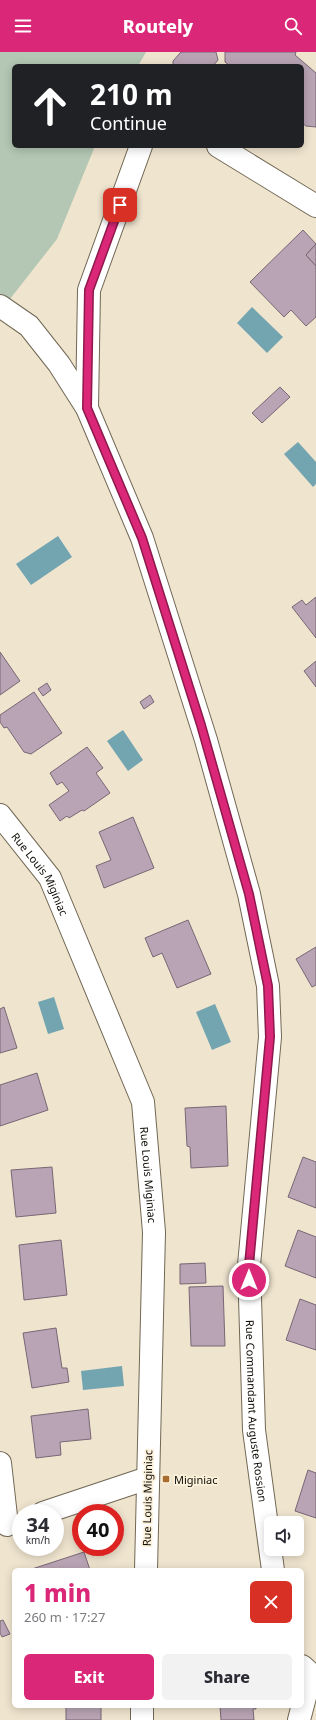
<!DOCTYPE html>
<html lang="en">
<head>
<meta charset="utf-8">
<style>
  :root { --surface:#fff; --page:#f2f2f3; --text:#2b2b33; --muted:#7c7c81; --accent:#db2777 }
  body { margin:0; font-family:"Noto Sans",sans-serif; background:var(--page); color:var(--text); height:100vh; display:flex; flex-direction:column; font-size:15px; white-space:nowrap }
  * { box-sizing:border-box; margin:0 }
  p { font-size:13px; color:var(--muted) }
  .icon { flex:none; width:22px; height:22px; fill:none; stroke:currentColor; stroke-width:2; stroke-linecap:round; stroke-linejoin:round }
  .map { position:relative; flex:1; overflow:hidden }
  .panel { position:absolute; left:12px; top:1516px; width:292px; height:140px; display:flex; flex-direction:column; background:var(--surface); border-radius:6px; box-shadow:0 2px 10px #0003 }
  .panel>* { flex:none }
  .hud { position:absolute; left:12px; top:12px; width:292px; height:84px; border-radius:6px; box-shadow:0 2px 10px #0003; background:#202124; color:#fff; overflow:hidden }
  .fabs { position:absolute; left:264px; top:1464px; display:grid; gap:8px }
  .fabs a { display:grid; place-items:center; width:40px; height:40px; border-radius:6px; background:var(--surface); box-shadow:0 2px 10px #0003; font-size:20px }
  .speed { position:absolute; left:12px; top:1452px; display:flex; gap:8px; font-size:20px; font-weight:700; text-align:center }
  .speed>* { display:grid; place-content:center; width:52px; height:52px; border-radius:50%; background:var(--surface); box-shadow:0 2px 10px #0003; line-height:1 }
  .speed small { font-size:10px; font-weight:400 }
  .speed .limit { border:6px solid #d22; background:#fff; color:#111 }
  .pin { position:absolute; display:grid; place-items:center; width:34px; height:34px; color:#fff; margin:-17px; border-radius:8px; box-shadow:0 2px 6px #0006 }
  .me { position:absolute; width:44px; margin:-22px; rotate:0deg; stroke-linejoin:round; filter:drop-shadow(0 0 3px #0008) }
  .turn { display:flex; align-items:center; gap:14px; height:84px; padding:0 12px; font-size:18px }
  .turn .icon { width:52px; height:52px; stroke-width:2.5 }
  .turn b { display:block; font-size:28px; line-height:34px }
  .round { display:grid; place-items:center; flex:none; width:42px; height:42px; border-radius:6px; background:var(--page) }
  .overview { display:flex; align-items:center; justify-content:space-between; height:68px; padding:0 12px }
  h1 { font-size:24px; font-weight:800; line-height:30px; color:var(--accent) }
  .primary-button { display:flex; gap:8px; margin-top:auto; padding:8px 12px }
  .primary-button a { flex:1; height:46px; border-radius:6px; background:var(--accent); color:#fff; font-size:16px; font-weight:800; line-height:46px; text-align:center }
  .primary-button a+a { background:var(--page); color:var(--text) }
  header { display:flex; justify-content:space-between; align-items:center; height:52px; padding:0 12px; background:var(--accent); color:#fff; font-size:18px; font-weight:800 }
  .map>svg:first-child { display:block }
</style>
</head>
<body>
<header><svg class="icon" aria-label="menu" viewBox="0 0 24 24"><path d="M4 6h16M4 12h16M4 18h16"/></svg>Routely<svg class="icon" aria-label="search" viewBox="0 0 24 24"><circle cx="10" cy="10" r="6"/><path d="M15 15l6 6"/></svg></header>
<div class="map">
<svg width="316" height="1668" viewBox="0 0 316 1668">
  <rect width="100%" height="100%" fill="#efe4ce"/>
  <path fill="#b3c7b4" d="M0,0h146l-8,14h-124v80h81l-38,93 -51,65 -6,-4z"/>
  <g fill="#73a5b1">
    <path d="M252,255l31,30 -16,16 -30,-30z"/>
    <path d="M298,390l18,20v22l-3,3 -29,-33z"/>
    <path d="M58,484l14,21 -41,28 -15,-21z"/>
    <path d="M123,678l20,30 -15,11 -21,-30z"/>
    <path d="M54,945l10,32 -16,5 -10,-32z"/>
    <path d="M215,952l16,38 -19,8 -16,-38z"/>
    <path d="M122,1314l2,20 -41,4 -2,-19z"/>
  </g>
  <g fill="#b8a4b4" stroke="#786775">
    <path d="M181,0h35l2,8 -5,6h-40v-5z"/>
    <path d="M225,0h71l-1,3 21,18v54l-10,-1 -4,-3v-57h-72l-5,-4z"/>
    <path d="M303,178l13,14 -10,11 10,11v51l-10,9 -15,-16 -7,7 -34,-35z"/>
    <path d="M316,192v22l-10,-11z"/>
    <path d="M280,335l10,10 -28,26 -10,-10z"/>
    <path d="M316,545v41l-24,-31 10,-7 4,5z"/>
    <path d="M0,600l20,29 -20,14z"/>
    <path d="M316,609v26l-12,-16z"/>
    <path d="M47,631l4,7 -8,6 -5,-7z"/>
    <path d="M34,640l28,41 -31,21 -7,-2 -17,-25 -3,1 -4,-6v-7z"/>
    <path d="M150,643l4,7 -10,7 -4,-7z"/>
    <path d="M87,695l16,21 -7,5 14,20 -26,18 -2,-1 -13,8 -2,-2 -7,5 -11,-16 20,-14 -7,-9 -5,3 -7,-12z"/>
    <path d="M133,765l21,51 -50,20 -8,-22 15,-6 -12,-28z"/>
    <path d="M188,868l23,54 -34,14 -15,-35 -9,4 -8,-19z"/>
    <path d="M316,895v38l-4,2 -16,-28z"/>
    <path d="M4,955l13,41 -17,5v-44z"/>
    <path d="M37,1021l11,37 -48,16v-41z"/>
    <path d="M226,1054l2,60 -37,2 -1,-21 -3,-1 -2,-38z"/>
    <path d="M303,1105l13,5v46l-28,-11z"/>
    <path d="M52,1115l4,46 -40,4 -5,-47z"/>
    <path d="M298,1178l18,7v41l-31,-12z"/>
    <path d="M61,1188l6,55 -43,5 -5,-55z"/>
    <path d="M205,1211l1,20 -26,1v-20z"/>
    <path d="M223,1234l2,60h-34l-2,-59z"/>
    <path d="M300,1247l16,6v45l-30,-10z"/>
    <path d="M56,1276l6,40h5l2,14 -37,6 -9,-55z"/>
    <path d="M88,1357l3,30 -31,3 1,13 -25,3 -5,-42z"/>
    <path d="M308,1418l8,3v45l-21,-7z"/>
    <path d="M84,1500l6,18 -58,-1z"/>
    <path d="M3,1568l7,14 -8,3 -2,-4v-12z"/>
    <rect x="66" y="1654" width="35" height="14"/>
    <path d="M220,1654h36v3h-3l1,11h-33z"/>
  </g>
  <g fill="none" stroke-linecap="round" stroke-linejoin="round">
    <defs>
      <g id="minor">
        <path d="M218,94l98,60"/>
        <path d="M87,356l2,-118 52,-144"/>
        <path id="s1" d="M0,763l50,63 93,224 11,130 -8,338"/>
        <path d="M0,1411l7,62"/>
        <path d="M43,1461l105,-35"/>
        <path d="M142,1668v-14"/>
      </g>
      <g id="tertiary">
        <path id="s2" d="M0,254l29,20 30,38 28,44 55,130 64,202 43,154 19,92 2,51 -21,228 5,165 19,140"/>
        <path d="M299,1668l12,-46 -9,-8"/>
      </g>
    </defs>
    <use href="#minor" stroke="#716754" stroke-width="24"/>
    <use href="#tertiary" stroke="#716754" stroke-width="24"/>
    <use href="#minor" stroke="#fff" stroke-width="22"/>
    <use href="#tertiary" stroke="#fff" stroke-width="22"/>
  </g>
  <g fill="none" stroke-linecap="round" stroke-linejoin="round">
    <defs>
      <path id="route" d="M120,153l-31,85 -2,118 55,130 59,187 48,169 19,92 2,51 -21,228v15"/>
    </defs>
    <use href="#route" stroke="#8e194d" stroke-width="10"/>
    <use href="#route" stroke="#db2777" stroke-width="7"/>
  </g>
  <rect fill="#a96d30" stroke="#fcf1db" stroke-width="1.5" x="162" y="1423" width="8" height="8" rx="2"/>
  <g text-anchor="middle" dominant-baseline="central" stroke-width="3.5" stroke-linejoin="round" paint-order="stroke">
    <g font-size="11" fill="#0e0b05" stroke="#fcf1db">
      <text stroke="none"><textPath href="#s1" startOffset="72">Rue Louis Miginiac</textPath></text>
      <text stroke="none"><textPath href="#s1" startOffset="396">Rue Louis Miginiac</textPath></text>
      <text stroke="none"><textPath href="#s2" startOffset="1169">Rue Commandant Auguste Rossion</textPath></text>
      <text transform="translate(147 1446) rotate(-89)">Rue Louis Miginiac</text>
    </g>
    <g font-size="11" fill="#0e0b05" stroke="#fcf1db" text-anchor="start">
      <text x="174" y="1427">Miginiac</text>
    </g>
  </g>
</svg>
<div class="fabs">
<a><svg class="icon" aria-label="sound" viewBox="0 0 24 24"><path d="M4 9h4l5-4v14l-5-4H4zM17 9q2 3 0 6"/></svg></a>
</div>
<div class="speed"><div>34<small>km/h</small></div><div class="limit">40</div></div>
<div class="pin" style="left:120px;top:153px;background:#d93025"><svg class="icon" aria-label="arrive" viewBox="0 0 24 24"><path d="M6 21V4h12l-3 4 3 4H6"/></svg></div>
<svg class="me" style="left:249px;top:1228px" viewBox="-20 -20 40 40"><circle r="17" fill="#db2777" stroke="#fff" stroke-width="3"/><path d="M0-11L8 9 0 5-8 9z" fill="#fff"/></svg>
<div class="hud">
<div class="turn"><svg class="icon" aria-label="ahead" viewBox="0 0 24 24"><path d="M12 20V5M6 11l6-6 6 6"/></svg><div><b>210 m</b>Continue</div></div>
</div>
<section class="panel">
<div class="overview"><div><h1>1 min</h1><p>260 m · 17:27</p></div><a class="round" style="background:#d93025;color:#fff"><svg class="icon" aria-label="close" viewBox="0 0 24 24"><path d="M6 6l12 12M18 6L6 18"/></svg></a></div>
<div class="primary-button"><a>Exit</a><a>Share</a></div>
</section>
</div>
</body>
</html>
